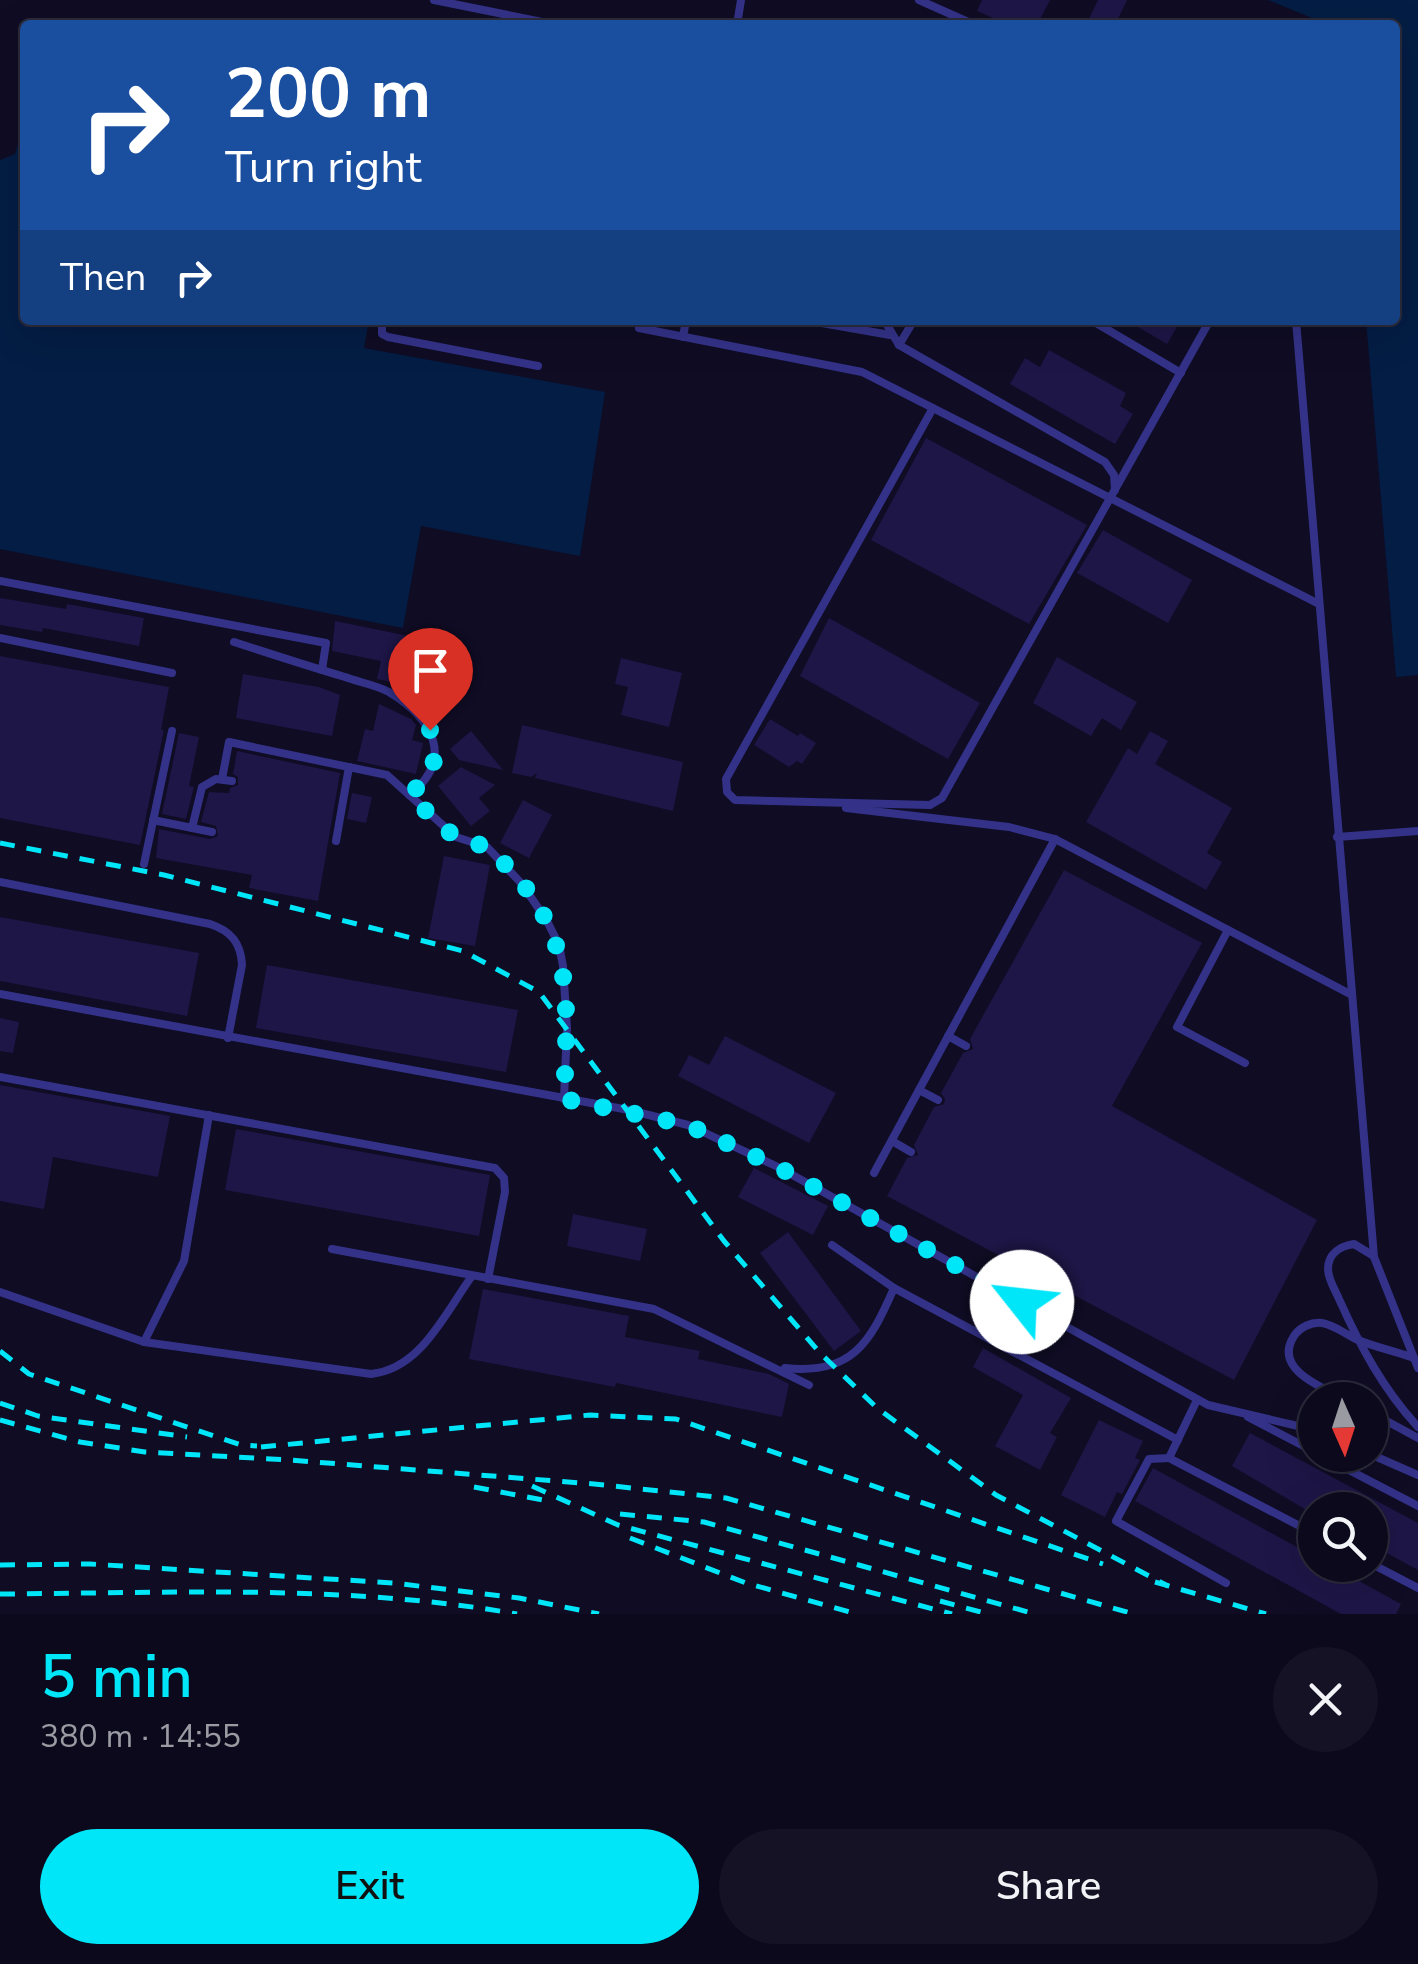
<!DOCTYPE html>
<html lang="en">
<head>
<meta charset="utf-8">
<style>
  :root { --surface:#0b091b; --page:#141224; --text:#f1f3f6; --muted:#9a9aa3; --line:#2b2a3a; --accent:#00e6f9 }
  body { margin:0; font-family:"Nunito Sans",sans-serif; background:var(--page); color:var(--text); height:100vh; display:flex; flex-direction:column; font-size:38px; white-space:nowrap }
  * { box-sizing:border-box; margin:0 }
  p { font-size:32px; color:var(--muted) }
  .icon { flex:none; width:55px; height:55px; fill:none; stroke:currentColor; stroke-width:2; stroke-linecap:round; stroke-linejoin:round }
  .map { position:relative; height:1614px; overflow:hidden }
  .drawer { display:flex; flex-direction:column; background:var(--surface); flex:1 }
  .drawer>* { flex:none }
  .hud { position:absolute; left:20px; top:20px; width:1380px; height:305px; border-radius:10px; box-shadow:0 10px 40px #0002,0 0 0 2px var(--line); background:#1a4fa0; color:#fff; overflow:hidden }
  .needle { width:65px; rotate:177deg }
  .buttons { position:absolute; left:1298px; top:1382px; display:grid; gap:20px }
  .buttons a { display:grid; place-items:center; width:90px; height:90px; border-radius:50%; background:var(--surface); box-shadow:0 10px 40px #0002,0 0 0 2px var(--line); font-size:50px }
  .pin { position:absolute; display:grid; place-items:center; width:85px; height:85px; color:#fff; margin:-102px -42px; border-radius:50% 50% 50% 0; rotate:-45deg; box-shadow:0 0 10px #0007 }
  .pin .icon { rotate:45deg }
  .me { position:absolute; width:110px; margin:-55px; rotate:299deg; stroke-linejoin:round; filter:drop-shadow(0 0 8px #0008) }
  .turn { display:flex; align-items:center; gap:35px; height:210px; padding:0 40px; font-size:45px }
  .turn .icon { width:130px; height:130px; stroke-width:2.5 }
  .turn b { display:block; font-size:70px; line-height:85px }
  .then { display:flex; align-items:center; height:95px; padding:0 40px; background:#0003; gap:20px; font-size:38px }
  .round { display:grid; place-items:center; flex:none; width:105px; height:105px; border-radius:52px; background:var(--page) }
  .head { display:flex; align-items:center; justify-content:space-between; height:170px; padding:0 40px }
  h1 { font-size:60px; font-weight:600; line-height:75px; color:var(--accent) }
  .action { display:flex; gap:20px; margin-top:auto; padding:20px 40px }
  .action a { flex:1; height:115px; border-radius:60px; background:var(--accent); color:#111; font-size:40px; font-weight:600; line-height:115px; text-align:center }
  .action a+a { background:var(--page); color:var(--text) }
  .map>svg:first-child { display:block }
</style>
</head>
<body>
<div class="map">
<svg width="1418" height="1614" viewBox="0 0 1418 1614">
  <rect width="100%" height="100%" fill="#0f0c24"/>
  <g fill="#041d44">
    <path d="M1268,0h150v675l-22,2 -30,-357h29v-295h-66z"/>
    <path d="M25,120v200h344l-5,28 241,44 -25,164 -159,-30 -18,102 -403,-79v-389l15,-6z"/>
  </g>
  <g fill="#1e1647">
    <path d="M982,0h68l-13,25h-28l-32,-14z"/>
    <path d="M1098,0h29l-12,25h-29z"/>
    <path d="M1126,320h55l-14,24z"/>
    <path d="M1049,350l77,43 -6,13 13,8 -18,30 -105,-60 15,-26 15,9z"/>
    <path d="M926,438l161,87 -58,99 -158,-84z"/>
    <path d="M1103,530l89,50 -24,43 -91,-50z"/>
    <path d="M0,598l66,11 1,-5 77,14 -5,28 -96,-18 -1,4 -42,-7z"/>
    <path d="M829,618l151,85 -32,56 -148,-83z"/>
    <path d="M335,621l88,18 -7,33 -4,-1 -3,15 -32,-7 4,-18 -49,-10z"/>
    <path d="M0,656l169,31 -8,43h3l-24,115 -140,-27z"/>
    <path d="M1057,657l80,45 -16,28 -19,-12 -11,18 -58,-33z"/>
    <path d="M621,658l61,15 -13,54 -48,-12 7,-28 -13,-3z"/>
    <path d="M243,674l76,13 21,8 -8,41 -96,-18z"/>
    <path d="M379,704l32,15 5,6 -4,15 11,3 -7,31 -59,-13 8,-32 8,2z"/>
    <path d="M770,719l28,17 2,-3 16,10 -14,21 -5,-3 -8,6 -35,-22z"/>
    <path d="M522,725l161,37 -10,49 -138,-33 2,-5 -6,4 -19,-4z"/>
    <path d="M471,731l32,39 -44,-10 -9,-11z"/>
    <path d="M1150,731l18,10 -13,23 77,44 -25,45 15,9 -16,28 -120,-68 42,-74 9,6z"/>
    <path d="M179,733l20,4 -10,49 5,1 -8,32 -24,-5z"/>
    <path d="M237,751l103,22 -22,128 -69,-13 3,-13 -96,-17 3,-29 51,10 8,-3 -2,-10 -15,-4 8,-30 20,1 1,-5 8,-3v-8l-5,-3z"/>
    <path d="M461,767l34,18 -16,13 11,13 -19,15 -33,-40z"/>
    <path d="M352,793l20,4 -6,26 -19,-4z"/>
    <path d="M523,800l29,15 -23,43 -29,-15z"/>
    <path d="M444,856l46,9 -15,81 -47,-8z"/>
    <path d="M1064,870l138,73 -90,163 205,114 -83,160 -347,-184 20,-38 11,-3 -4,-10 20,-38 10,-3 1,-5 -4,-6 22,-40 10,-4 -3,-10z"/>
    <path d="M0,917l199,36 -12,63 -187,-35z"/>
    <path d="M267,965l251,45 -12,62 -250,-44z"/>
    <path d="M0,1018l19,4 -6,31 -13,-2z"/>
    <path d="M725,1036l111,57 -27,50 -131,-67 11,-21 20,10z"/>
    <path d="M0,1085l170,31 -12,61 -105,-20 -9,52 -44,-8z"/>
    <path d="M236,1129l254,46 -11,61 -254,-46z"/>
    <path d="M754,1168l74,38 -15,29 -75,-38z"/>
    <path d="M573,1214l74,15 -7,32 -73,-15z"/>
    <path d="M788,1232l73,99 -27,20 -74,-98z"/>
    <path d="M483,1289l146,27 -4,21 75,14 -2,8 71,15 20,10 -7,33 -166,-34 -1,4 -146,-28z"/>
    <path d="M983,1348l88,50 -21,35 7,4 -17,33 -45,-24 28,-51 -50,-28z"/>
    <path d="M1099,1420l44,21 -8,17 5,2 -18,34 -5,-2 -12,25 -44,-22z"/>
    <path d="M1250,1433l168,90v47l-48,-26v-34h-55v5l-83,-49z"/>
    <path d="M1153,1468l162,89v8h15l71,39 -5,10h-55l-206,-113z"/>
  </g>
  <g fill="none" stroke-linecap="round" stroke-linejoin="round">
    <g stroke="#333288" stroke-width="8">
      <path d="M434,0l123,25"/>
      <path d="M919,0l56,25"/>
      <path d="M737,25l4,-25"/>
      <path d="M382,320v14l6,3 150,29"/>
      <path d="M805,320l85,15"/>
      <path d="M884,320l15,25 206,117 9,13 1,15"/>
      <path d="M1091,320l90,53"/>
      <path d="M1296,320l78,937 44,111"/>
      <path d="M639,328l223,44 457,232"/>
      <path d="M683,337l3,-17"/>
      <path d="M899,345l15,-25"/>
      <path d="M933,408l-207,371 1,13 8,8 195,5 12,-7 268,-478"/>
      <path d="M0,581l326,62 -4,27"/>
      <path d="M0,638l172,35"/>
      <path d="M234,642c37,12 74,24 111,35 13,5 31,8 44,15 43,26 67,67 20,103"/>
      <path d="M222,779l7,-37 158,33 69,62 31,10 35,37 25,37 12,24 4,21 4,62 -3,71"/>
      <path d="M846,808l163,19 46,12 295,155"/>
      <path d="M153,820l59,12"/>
      <path d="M192,828l10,-41 14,-8 16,2"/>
      <path d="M1337,837l81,-6"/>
      <path d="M336,841l13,-74"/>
      <path d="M144,864l28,-133"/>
      <path d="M0,882l210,42c21,7 31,19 32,41l-14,73"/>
      <path d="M1228,930l-51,97 68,36"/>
      <path d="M0,994l629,116 59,15 90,42 430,238 107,25"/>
      <path d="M948,1036l18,10"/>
      <path d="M0,1077l495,91 9,10 1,14 -17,87"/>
      <path d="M919,1090l19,10"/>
      <path d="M892,1141l19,11"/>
      <path d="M874,1173l181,-334"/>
      <path d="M832,1245l62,43 284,152"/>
      <path d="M332,1249l322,60 155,76"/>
      <path d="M1372,1255l-18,-11c-13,2 -26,9 -26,25 0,10 7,21 11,30 21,47 44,90 79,128"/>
      <path d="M0,1292l144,50 227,32c50,-5 74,-61 101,-98"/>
      <path d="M144,1342l40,-81 25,-146"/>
      <path d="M785,1368c67,7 85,-25 109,-80"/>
      <path d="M1197,1400l-28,58 -20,1 -33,62 110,62"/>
      <path d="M1346,1400c-22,-12 -74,-30 -52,-64 6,-9 17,-14 28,-13 13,2 24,12 36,17 17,7 36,11 53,17"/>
      <path d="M1370,1412l48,26"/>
      <path d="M1248,1417l67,35"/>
      <path d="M1370,1454l48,21"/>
      <path d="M1320,1455l98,51"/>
      <path d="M1169,1458l146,76"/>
      <path d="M1370,1563l48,25"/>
    </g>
    <g stroke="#00e6f9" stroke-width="5" stroke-dasharray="15 12" stroke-linecap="butt">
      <path d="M0,843l164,32 299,76 76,41 185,249 96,112 57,55 119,87 172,91"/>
      <path d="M0,1351l29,23 212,71 16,1"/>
      <path d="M0,1403l38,13 149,21"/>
      <path d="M0,1420l80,22 65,10 144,8 305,24 132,14 408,116"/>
      <path d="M261,1447l329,-32 86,4 427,145"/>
      <path d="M532,1486l86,39 334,89"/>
      <path d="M474,1487l74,14"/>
      <path d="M620,1514l84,8 331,92"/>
      <path d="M630,1538l116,45 111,31"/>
      <path d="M0,1565l90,-1 303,19 126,15 80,16"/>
      <path d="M1155,1582l111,32"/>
      <path d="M0,1594c172,-1 347,-10 517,20"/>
      <path d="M940,1601l48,13"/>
    </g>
  </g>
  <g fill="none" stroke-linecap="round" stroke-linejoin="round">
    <path stroke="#00e6f9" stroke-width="18" stroke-dasharray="0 32.4" d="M430,730c11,29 2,47 -21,64 15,14 30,32 46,42 11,7 26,6 36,15 85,76 77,143 73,248l124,26 90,42 244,135"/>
  </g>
</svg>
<div class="buttons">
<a><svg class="needle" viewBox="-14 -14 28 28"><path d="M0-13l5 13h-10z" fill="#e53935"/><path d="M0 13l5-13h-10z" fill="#9a9aa3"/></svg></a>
<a><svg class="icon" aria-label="search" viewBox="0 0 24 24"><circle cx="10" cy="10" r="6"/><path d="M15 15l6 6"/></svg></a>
</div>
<div class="pin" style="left:430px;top:730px;background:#d93025"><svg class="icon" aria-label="arrive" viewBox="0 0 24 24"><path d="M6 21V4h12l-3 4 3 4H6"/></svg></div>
<svg class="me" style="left:1022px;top:1302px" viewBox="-20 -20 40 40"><circle r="19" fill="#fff"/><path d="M0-13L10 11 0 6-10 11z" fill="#00e6f9"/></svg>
<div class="hud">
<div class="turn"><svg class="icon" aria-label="right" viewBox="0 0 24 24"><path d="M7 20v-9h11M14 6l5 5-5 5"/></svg><div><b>200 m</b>Turn right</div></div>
<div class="then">Then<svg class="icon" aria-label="right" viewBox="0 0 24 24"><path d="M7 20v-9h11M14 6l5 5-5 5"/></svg></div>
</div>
</div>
<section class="drawer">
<div class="head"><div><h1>5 min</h1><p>380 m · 14:55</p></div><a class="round"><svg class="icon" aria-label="close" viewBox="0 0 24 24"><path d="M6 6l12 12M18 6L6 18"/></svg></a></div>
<div class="action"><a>Exit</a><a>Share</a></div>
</section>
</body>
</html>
